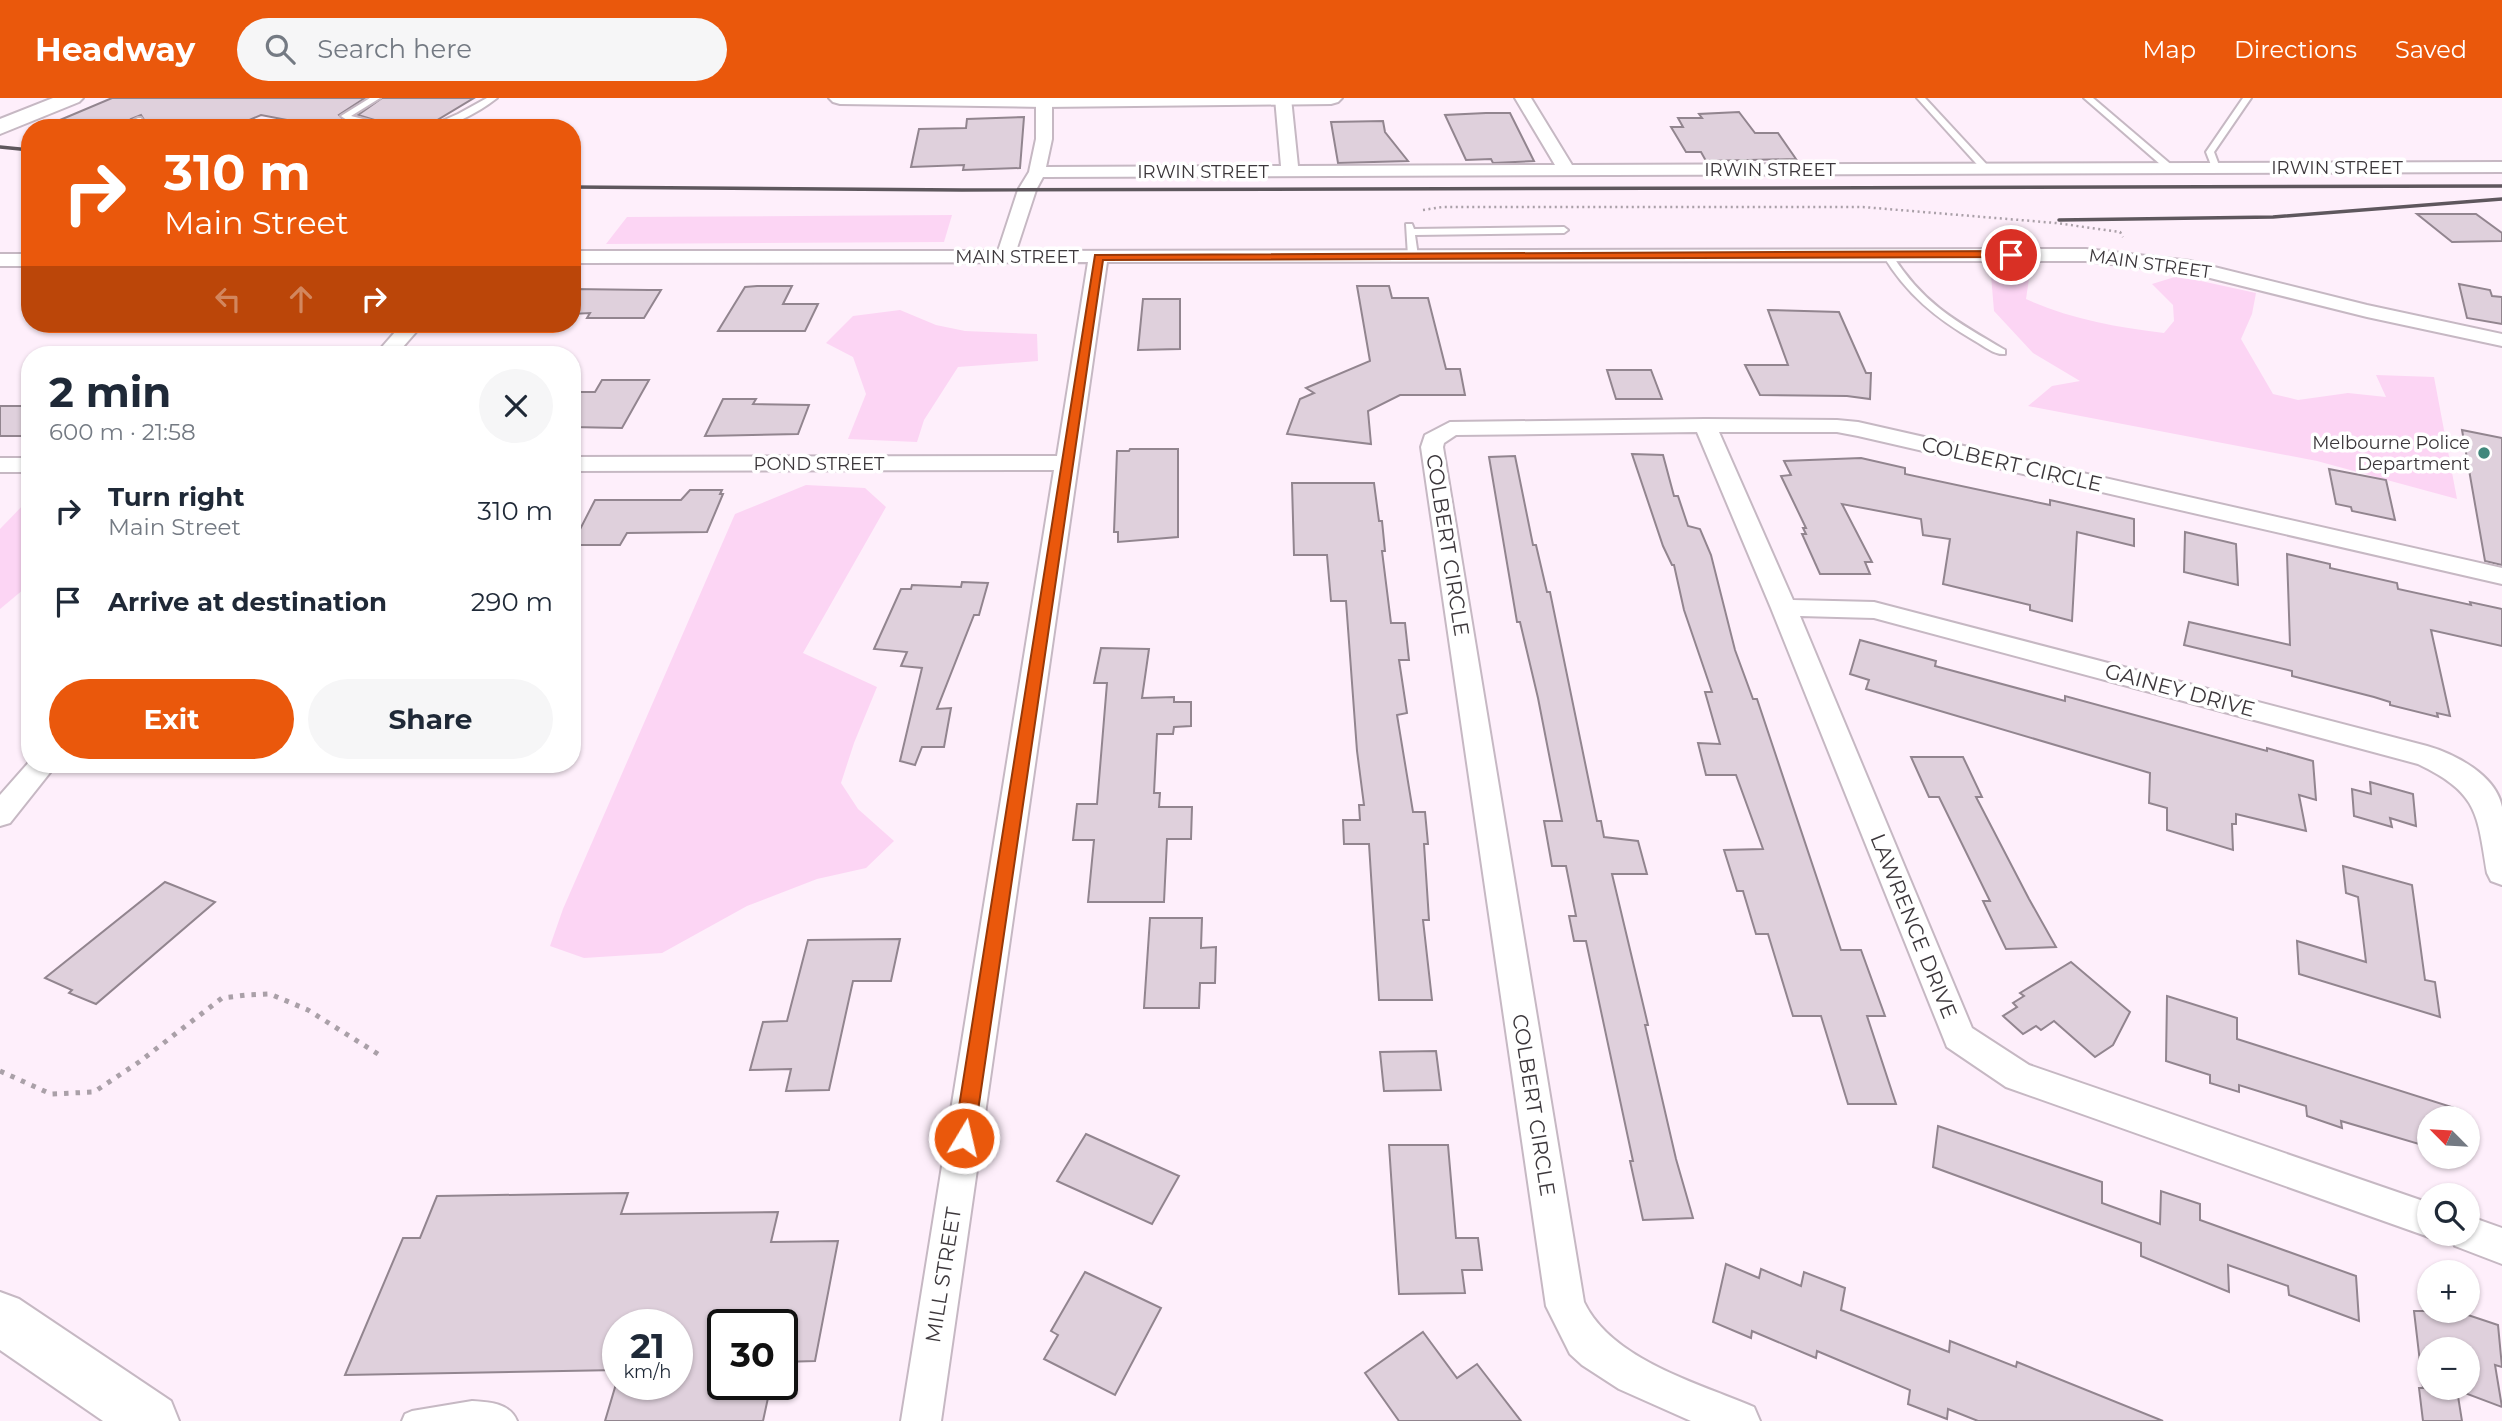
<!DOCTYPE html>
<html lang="en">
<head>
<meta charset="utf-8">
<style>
  :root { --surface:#fff; --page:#f6f6f7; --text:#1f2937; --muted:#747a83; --accent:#ea580c }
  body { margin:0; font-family:Montserrat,sans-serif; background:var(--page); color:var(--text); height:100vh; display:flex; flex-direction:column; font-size:26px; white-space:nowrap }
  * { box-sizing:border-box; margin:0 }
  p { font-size:23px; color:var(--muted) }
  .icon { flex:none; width:38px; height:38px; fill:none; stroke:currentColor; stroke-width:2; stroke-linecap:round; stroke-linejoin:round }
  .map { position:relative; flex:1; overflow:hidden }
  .side { position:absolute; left:21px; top:248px; width:560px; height:427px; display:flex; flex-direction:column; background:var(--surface); border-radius:28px; box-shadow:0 2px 5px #0004 }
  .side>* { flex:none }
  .hud { position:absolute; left:21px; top:21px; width:560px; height:214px; border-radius:28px; box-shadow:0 2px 5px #0004; background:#ea580c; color:#fff; overflow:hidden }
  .needle { width:46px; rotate:294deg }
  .fabs { position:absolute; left:2417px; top:1008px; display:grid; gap:14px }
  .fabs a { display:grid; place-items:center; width:63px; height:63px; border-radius:50%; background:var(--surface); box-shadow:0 2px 5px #0004; font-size:35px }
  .speed { position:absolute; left:602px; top:1211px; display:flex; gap:14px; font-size:35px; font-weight:700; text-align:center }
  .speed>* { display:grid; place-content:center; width:91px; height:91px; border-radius:50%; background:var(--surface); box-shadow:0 2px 5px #0004; line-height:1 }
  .speed small { font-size:18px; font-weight:400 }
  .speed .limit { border:4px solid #111; border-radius:10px; background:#fff; color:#111 }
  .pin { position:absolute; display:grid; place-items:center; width:60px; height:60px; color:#fff; margin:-30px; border:4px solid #fff; border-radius:50%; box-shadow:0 2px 7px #0007 }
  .me { position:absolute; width:77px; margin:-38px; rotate:9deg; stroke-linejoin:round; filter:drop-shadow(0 0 5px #0008) }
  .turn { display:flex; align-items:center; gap:24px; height:147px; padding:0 28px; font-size:32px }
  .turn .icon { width:91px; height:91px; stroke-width:2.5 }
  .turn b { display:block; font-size:49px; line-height:60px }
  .lanes { display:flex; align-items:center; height:66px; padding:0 28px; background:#0003; justify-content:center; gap:35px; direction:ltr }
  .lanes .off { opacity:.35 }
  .round { display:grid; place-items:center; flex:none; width:74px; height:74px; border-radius:37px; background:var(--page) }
  .overview { display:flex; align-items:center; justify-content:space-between; height:119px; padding:0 28px }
  h1 { font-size:42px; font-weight:700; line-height:52px }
  .primary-button { display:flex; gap:14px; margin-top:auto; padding:14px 28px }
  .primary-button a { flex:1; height:80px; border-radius:42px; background:var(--accent); color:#fff; font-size:28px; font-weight:700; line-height:80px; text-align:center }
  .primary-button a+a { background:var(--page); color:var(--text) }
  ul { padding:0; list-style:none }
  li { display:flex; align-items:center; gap:21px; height:91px; padding:0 28px }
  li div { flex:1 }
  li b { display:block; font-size:26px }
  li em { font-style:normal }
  header { display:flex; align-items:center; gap:42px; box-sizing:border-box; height:98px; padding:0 35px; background:var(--accent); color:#fff }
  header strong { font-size:33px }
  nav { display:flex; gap:38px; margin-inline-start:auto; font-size:24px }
  .search { width:490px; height:63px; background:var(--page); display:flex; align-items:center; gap:18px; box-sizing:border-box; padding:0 24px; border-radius:38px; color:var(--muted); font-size:26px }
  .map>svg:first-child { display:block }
</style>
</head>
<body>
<header>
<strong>Headway</strong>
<div class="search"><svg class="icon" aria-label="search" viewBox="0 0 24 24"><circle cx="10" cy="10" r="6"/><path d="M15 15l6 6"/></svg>Search here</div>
<nav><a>Map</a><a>Directions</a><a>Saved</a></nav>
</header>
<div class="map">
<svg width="2502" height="1323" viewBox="0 0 2502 1323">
  <rect width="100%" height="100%" fill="#feeffb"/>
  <g fill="#fcd5f4">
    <path d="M952,117l-8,27 -338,2 21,-27z"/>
    <path d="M1991,177l38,4 -3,20c44,20 90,28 138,34l10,-12 -1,-16 -21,-21 26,-8 78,17 -4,21 -11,25 32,55 25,6 50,-7 38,4 -10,-22 58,2 23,122 -140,-38 -289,-55 24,-20 28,-5 -47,-28 -39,-42z"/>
    <path d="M900,212l36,15 29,6 72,3 1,27 -80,6 -34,53 -7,22 -69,-3 18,-45 -13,-37 -27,-14 27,-27z"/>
    <path d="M806,387l59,3 21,19 -83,146 74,34 -23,56 -13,40 17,26 36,32 -28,27 -49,11 -70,27 -85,47 -78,5 -34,-12 13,-37 172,-395z"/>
    <path d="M30,400v86l-30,25v-80z"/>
  </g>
  <g fill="#dfd0dc" stroke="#92858f" stroke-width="2" fill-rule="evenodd">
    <path d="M112,0h253l-26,17 7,7 15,6h-32l-68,-13 -30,13h-82l-8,-13 -10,4 5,9h-95z"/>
    <path d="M382,0h92l-50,30h-23l-43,-13z"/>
    <path d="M1739,14l16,21h23l18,26 -90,2 -5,-9h-15l-15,-25h12l-5,-9h24l-3,-4z"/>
    <path d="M1486,15h24l24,48 -41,2 -2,-4 -25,1 -21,-45z"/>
    <path d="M1024,19l-4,51 -57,2 1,-5 -53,2 8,-38 47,-1 1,-9z"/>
    <path d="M1383,23l2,11 23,29 -70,2 -7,-41z"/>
    <path d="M2417,116h59l26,19v8l-50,1z"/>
    <path d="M2459,186l31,6 2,6 10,1v27l-35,-6z"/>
    <path d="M757,188h35l-9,18h35l-13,27h-87l27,-44z"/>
    <path d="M1357,188h32l3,12h36l18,71h14l5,26h-65l-32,16 3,33 -84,-10 13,-35 14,-6 -8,-5 64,-27z"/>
    <path d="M572,191l77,1h12l-17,28h-57l3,-5 -18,1z"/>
    <path d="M1143,201h37v50l-42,1z"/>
    <path d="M1768,212l71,2 27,61h5l-1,26 -23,-3 -87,-1 -15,-30h43z"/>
    <path d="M1607,272h44l11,29h-46z"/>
    <path d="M602,282h47l-27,48 -50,-1v-35h23z"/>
    <path d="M723,301h33l-3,5 56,1 -11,29 -93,2z"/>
    <rect x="0" y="308" width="30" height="30"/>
    <path d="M2462,332l40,8v127l-17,-4z"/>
    <path d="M1130,351h48v88l-60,5v-10h-4l3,-81h12z"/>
    <path d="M1632,356l31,1 11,41h4l10,30 12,3 11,26 24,95 18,49h4l84,251h20l24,66h-18l29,88h-48l-27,-88h-28l-25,-82h-12l-13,-43h-6l-13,-41 39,-1 -27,-74h-30l-8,-32 22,1 -15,-52h7l-28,-82 -10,-45h-2l-9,-19z"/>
    <path d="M1515,358l18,89h3l11,47h3l47,229h4l3,16 34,4 9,33h-35l36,151h-3l31,134 17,59 -50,2 -13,-59h3l-47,-220h-12l-5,-25h7l-10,-50h-14l-8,-45h18l-24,-123 -18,-76h-3l-28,-165z"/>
    <path d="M1861,360l44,10v6l145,31v-5l84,19v27l-57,-14 -5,89 -42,-11v-5l-87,-21 7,-45 -27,-4 -2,-16 -79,-15 30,58h-7l5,12h-50l-18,-40h4l-3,-6h3l-25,-52 10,-1 -7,-14z"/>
    <path d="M2329,371l57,11 9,40 -43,-9 -1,-4 -15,-3z"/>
    <path d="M1292,385h82l5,38h3l3,30h-3l9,72h14l4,37h-10l8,53 -10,2 16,97h12l3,32h-4l5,76h-6l9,80h-53l-10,-156h-25l-1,-24h17l-1,-15h5l-7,-54 -11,-150h-15l-4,-46h-33z"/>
    <path d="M690,392h32l-2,4h3l-16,38 -80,1 -7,12h-48l23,-45h86z"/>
    <path d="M2185,434l51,12 2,41 -54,-13z"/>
    <path d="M2287,456l43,10v4l67,15 1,6 73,16 -1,-3 32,7v37l-71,-16 19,86 -13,-3 1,4 -48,-12v-3l-16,-5 -82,-21v-5l-108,-26 5,-23 101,23z"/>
    <path d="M962,484l26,1 -9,32h-5l-37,94 14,-1 -7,39h-22l-7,18 -15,-4 22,-93 -21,-2 6,-14 -33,-3 27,-60h10l1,-4 49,2z"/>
    <path d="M1860,542l76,21 -1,5 130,35v-5l202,55v-3l46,13 3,39 -17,-5 7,36 -70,-17v10h-4l1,26 -66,-20v-22l-18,-5 1,-30 -284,-84 3,-9 -19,-6z"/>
    <path d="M1101,550l48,1 -7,49 32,-1v5h17v24l-17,1 -1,7h-16l-3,59h6l-1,14h33l-1,32h-24l-3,63h-76l6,-62h-21l4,-36h20l10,-121h-13z"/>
    <path d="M1911,659h52l19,40h-6l53,102 27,48 -50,2 -23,-48h7l-51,-104h-10z"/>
    <path d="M2370,684l43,12 3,32 -26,-8 2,9 -38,-11 -2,-27 19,5z"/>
    <path d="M2343,768l69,19 13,95 10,2 5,35 -141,-43 -2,-33 69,21 -8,-65 -12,-4z"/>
    <path d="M165,784l50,20 -119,102 -27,-11 3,-3 -27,-12z"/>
    <path d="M1150,820h52l-1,30 15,-1 -1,36h-15l-1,25h-55z"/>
    <path d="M900,841l-9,42h-38l-24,109 -43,1 5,-22 -41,1 13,-48 24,-1 21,-81z"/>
    <path d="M2071,864l59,50 -17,33 -18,12 -41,-36 -13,9 -5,-4 -13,8 -20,-18 14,-9 -4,-4 11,-7 -4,-3z"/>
    <path d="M2167,898l70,22v21l224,71 2,8h-34v29l-88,-26 1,7 -35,-12 -1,-10 -67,-21v7l-29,-9v-8l-44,-14z"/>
    <path d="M1436,953l5,39 -57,1 -4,-39z"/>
    <path d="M1938,1028l164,56v21l58,21 1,-33 39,13v16l156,56 3,45 -70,-26 -1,-9 -60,-21 1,27 -88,-36v-13l-208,-76z"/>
    <path d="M1086,1036l93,42 -27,48 -95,-43z"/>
    <path d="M1389,1047h59l8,93h22l4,32h-20l3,23 -66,1z"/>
    <path d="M628,1095l-7,21 157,-2 -7,30 67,-1 -23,120 -33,1v-37h-59v59h48l-8,37h-158l11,-37h61v-59h-59v45l-273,5 58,-137h17l17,-42z"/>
    <path d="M1726,1166l33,14 2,-9 40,17 3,-14 41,16 -4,22 108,42 1,-11 66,26 1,-5 146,59h-185l-30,-12 -1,10 -39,-15 2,-14 -93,-39 -1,7 -64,-27 -1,7 -38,-16z"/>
    <path d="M1085,1174l76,36 -46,87 -71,-36 14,-24 -7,-4z"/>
    <path d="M2414,1213h42l42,14 4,42 -7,-2 7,42 -45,-17 5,31h-39l-4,-33h4zM2429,1251h39v39h-39z"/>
    <path d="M1423,1234l34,46 20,-14 44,57h-122l-34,-48z"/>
  </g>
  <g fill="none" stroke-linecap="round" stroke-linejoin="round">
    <defs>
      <g id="lane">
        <path d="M370,0h10l-29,18 48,12c-19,0 -43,0 -58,-12z"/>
        <path d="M487,0h10c-19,15 -47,30 -71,30l32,-14z"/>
        <path d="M1917,0h8l64,69v4h-6z"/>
        <path d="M2084,0h9l81,69v4h-6z"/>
        <path d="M2243,0h8l-37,54 6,16 -7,2 -7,-18z"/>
        <path d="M138,20h3l6,10h-8l-5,-8z"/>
        <path d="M1406,126h6l2,5 150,-2 4,3 -4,3 -149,2 3,21 -5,3 -5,-3z"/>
        <path d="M1885,155h6c31,50 64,68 114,97v4c-11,1 -21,-8 -30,-13 -38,-22 -69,-47 -92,-86z"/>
        <path d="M472,1303c17,1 38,2 45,20h-115l3,-7 7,-3z"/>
      </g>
      <g id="street">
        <path d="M1036,0h16v41l-6,28 235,-1 -6,-68h16l7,68 257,-1 -40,-67h16l41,67 930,-3v10l-1459,5 -7,13 -20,61 1070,-2 104,12 177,44 135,29v12l-135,-29 -177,-44 -104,-12 -979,1 -166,1159h-40l153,-951 -482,1v-14l485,-1 31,-194 -516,1v-12h426l20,-61 11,-18 7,-33z"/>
        <rect x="0" y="156" width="30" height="12"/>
        <path d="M402,226h21l-27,31h-21z"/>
        <path d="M1705,321l132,1 21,2 644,146v16l-644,-148 -21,-4h-118l74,168 81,2 553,144c28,8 69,29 75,61 0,22 0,54 0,78l-11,-4 -4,-8c-10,-61 -9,-80 -69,-109l-544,-146 -74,-2 172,412 57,37 400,138v31h9l-9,3 -423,-150 -59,-40 -176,-439 -74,-176 -241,3 -12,8 -1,4 141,855c28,58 114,81 170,105l6,14h-69l-72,-32 -37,-24 -12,-11 -24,-48 -125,-859 4,-12 25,-13z"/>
        <rect x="0" y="360" width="30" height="14"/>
        <path d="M30,663v4h26l-46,58 -10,3v-31z"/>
        <path d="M2468,1118l34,12v36l-47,-18 -6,-12h19z"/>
      </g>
      <g id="secondary">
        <path d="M53,0h30l-4,4 -79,32v-15z"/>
        <path d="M0,1194l19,7 152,102 8,20h-76l-103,-71z"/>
      </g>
      <path id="primary" d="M829,0h513l-4,4 -7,2 -287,3 -204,-3 -7,-2z"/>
    </defs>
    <use href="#lane" stroke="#c6b8c3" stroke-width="4"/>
    <use href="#street" stroke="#c6b8c3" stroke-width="4"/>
    <use href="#secondary" stroke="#c6b8c3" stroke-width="4"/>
    <use href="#primary" stroke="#c6b8c3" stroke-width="4"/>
    <path stroke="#aaa0a8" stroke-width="2.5" stroke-dasharray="2 3.5" stroke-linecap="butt" d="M1423,112l19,-3h421l193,16 64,9 3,5"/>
    <path stroke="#aaa0a8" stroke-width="5" stroke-dasharray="4.5 7" stroke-linecap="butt" d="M0,973l51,23 43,-2 45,-30 83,-64 25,-3 23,-1 38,16 70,44"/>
    <use href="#lane" fill="#fff" fill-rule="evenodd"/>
    <use href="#street" fill="#fff" fill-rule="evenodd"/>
    <use href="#secondary" fill="#fff" fill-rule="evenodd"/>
    <use href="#primary" fill="#fff" fill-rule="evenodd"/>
    <g stroke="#5e575d" stroke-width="3.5">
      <path d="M0,49l30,3"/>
      <path d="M572,89l390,3 1540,-4"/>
      <path d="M2059,122l214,-3 229,-18"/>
    </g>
  </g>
  <path fill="#ea580c" stroke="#983908" stroke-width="2" d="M2011,153l4,1v5l-912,3 -129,878 -3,6 -7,3 -7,-3 -3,-6 141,-883z"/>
  <circle fill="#41877c" stroke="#fff" stroke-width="2.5" cx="2484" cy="355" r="7"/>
  <g text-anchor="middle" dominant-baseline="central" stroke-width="7" stroke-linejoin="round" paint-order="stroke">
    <g font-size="18" fill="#3c373b" stroke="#fff">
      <text x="2337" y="70">IRWIN STREET</text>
      <text x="1770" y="72">IRWIN STREET</text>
      <text x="1203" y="74">IRWIN STREET</text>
      <text x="1017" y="159">MAIN STREET</text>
      <text transform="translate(2150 166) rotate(8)">MAIN STREET</text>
      <text x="819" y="366">POND STREET</text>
    </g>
    <g font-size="18" fill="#3c373b" stroke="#fff" text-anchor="end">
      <text x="2470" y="345">Melbourne Police<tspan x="2470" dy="21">Department</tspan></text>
    </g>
    <g font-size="21" fill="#3c373b" stroke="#fff">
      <text transform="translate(2012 366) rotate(13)">COLBERT CIRCLE</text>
      <text transform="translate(1448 447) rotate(81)">COLBERT CIRCLE</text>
      <text transform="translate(2180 592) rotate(15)">GAINEY DRIVE</text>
      <text transform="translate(1914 828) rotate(68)">LAWRENCE DRIVE</text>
      <text transform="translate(1534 1007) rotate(81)">COLBERT CIRCLE</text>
      <text transform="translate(943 1177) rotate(-81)">MILL STREET</text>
    </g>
  </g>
</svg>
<div class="fabs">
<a><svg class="needle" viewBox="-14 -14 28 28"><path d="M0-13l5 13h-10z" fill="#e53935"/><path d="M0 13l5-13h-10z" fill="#747a83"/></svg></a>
<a><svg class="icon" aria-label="search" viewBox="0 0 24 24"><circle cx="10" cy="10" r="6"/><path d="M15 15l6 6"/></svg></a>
<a>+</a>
<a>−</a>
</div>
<div class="speed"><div>21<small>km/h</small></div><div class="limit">30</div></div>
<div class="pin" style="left:2011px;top:157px;background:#d93025"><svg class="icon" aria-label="arrive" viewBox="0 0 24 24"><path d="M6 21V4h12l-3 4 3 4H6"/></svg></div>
<svg class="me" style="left:964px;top:1040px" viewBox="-20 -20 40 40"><circle r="17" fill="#ea580c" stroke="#fff" stroke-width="3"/><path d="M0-11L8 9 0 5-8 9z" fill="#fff"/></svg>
<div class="hud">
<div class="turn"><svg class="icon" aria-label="right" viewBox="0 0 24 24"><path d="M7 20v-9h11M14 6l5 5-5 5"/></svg><div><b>310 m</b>Main Street</div></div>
<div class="lanes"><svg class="icon off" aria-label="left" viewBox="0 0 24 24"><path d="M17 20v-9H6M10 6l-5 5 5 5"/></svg><svg class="icon off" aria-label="ahead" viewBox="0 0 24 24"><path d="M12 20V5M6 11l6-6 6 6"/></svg><svg class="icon" aria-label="right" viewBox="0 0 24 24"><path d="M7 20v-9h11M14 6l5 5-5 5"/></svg></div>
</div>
<section class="side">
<div class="overview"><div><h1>2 min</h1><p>600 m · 21:58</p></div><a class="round"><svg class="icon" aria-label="close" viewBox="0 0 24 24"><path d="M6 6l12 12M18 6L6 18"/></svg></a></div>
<ul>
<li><svg class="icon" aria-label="right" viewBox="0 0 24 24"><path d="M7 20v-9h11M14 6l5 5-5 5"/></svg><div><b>Turn right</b><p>Main Street</p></div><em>310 m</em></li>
<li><svg class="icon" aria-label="arrive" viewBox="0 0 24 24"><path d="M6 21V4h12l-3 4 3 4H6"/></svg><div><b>Arrive at destination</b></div><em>290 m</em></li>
</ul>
<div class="primary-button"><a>Exit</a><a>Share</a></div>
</section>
</div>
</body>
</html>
